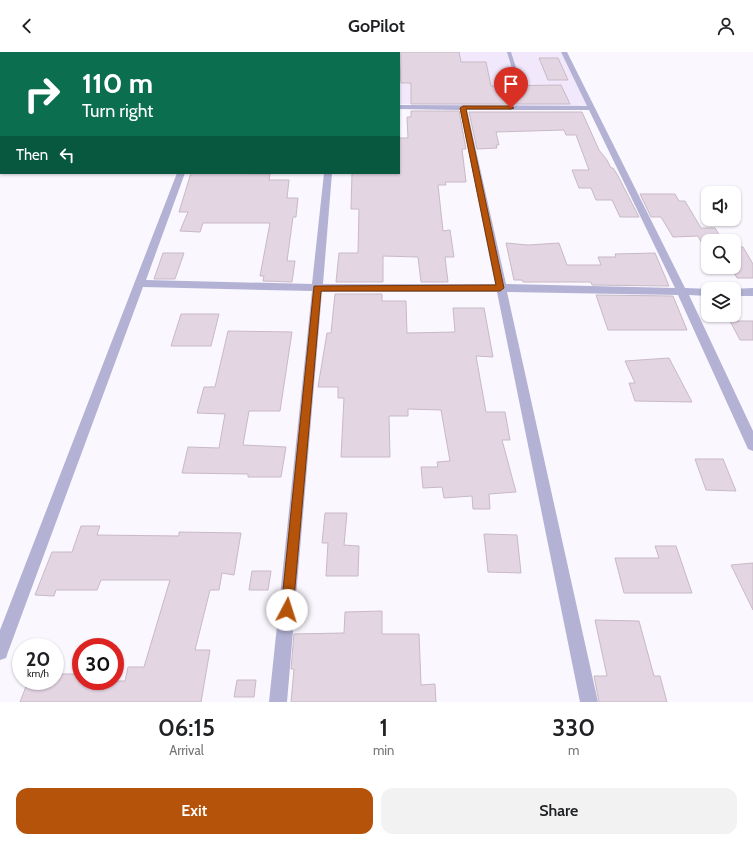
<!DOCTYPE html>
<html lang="en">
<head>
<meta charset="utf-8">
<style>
  :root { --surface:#fff; --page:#f2f2f2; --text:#202124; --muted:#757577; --accent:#b45309 }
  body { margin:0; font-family:Cabin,sans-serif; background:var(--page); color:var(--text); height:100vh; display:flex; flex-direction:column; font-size:15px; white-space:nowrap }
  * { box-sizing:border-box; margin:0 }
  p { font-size:13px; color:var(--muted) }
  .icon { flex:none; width:22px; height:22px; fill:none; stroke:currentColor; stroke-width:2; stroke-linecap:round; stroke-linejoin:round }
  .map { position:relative; height:650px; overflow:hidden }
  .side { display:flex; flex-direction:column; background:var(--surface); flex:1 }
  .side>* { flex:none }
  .guide { position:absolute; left:0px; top:0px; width:400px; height:122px; box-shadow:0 1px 3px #0004; background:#0b6e4f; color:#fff; overflow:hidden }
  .buttons { position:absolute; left:701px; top:134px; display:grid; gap:8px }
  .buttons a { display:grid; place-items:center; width:40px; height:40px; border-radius:8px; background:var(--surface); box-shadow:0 1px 3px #0004; font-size:20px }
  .speed { position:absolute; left:12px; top:586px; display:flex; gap:8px; font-size:20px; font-weight:700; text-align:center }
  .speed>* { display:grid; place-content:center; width:52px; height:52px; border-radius:50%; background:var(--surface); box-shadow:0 1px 3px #0004; line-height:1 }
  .speed small { font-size:10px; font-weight:400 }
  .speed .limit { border:6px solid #d22; background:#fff; color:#111 }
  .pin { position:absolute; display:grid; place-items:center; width:34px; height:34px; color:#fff; margin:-41px -17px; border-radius:50% 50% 50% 0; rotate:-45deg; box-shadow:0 0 4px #0007 }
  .pin .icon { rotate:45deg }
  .me { position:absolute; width:44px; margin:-22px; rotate:5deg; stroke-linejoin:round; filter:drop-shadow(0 0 3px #0008) }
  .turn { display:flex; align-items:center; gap:14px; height:84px; padding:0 16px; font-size:18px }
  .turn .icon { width:52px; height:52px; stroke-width:2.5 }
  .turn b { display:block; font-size:28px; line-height:34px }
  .then { display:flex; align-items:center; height:38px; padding:0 16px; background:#0003; gap:8px; font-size:15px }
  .eta { display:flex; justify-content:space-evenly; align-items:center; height:68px; text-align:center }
  .eta b { font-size:24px; font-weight:600; line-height:28px }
  .button { display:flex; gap:8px; margin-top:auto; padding:8px 16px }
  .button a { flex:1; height:46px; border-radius:12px; background:var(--accent); color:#fff; font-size:16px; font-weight:600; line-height:46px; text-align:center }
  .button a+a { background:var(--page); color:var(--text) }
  header { display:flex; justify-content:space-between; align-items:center; height:52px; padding:0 16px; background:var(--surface); font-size:18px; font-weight:600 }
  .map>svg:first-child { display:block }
</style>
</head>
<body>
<header><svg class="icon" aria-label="back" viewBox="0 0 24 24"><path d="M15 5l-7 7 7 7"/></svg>GoPilot<svg class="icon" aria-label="person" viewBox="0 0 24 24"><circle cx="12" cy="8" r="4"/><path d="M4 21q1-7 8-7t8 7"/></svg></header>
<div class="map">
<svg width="753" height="650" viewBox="0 0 753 650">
  <rect width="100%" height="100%" fill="#faf7fe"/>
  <path fill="#f1e8fb" d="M394,0h167l27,55 -189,-3v-51z"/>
  <g fill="#e4d5e3" stroke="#c8b9c6">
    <path d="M399,0h60l2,10h25l5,24 70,-1 9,19h-159v-21h-10z"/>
    <path d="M539,6h19l10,22h-20z"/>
    <path d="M411,59h48l7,38h-4l4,33h-21l1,3h-8l5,46 7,-1 4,27h-9l3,25h-27l-3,-25 -35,-1v26h-47l3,-29h19l1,-44h-8l1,-36h47v-35h9l-1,-21h4z"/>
    <path d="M469,60h113l17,38 8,10 4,8h2l4,6 22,43h-19l-8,-17h-16l-5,-12h-12l-7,-18h17l-13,-35h-10l-2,-5 -68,2 3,13h-3l1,3 -20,1z"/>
    <path d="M191,121l79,1 -1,6h20l-2,18h11l-2,19h-3l-6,44h8l-3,21 -29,-1 1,-5h-4l10,-53h-67l-3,9 -20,-1 8,-19h-9z"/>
    <path d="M640,142h35l4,7h6l16,27h14l8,13h-15v10h-2l-8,-15 -25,1 -12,-20h-10z"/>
    <path d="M506,191l22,2 31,-2 8,22h34l-3,-8h18l-1,-3 40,-1 14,33 -77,-1 -1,-3h-68l-1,-2h-8z"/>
    <path d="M734,195h9l10,17v14h-16l-6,-11h3z"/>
    <path d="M163,201h21l-9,26h-21z"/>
    <path d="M335,242h47v7h24l1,32 48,-1 -2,-24h31l9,49 -17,-1 10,56h19l5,28h-8l14,52 -27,2 1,15h-17l-1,-13 -28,2 -2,-11 -19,1 -2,-21h17l-1,-5 13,-1 -9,-51 -33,-1v7h-19l1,41h-49l3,-59h-6v-11h-20l9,-54h4z"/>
    <path d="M596,243l77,1 14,34h-79z"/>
    <path d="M181,262h38l-8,32h-40z"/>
    <path d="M730,269h23v19h-13z"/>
    <path d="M228,279l64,1 -12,79h-31l-6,34 43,2 -5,30h-33v-3l-66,-1 6,-26 31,1 6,-34 -28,-1 7,-26h11z"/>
    <path d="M669,306l23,44 -57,-1 -6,-18h6l-10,-22z"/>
    <path d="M695,407h28l13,32 -30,-1z"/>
    <path d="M325,461h22l-3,32 15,1 -1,30h-32l2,-33h-6z"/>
    <path d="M81,474h19l-3,9 82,1v-4l62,1 -7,42 -12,-2 -3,17h-9l-15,60h15l-9,52h-181l7,-18 15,1 1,-4h12v-7h26v7h44l3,-14h16l26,-87h-69l-4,10h-41l-2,6 -19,-1 17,-43h20z"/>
    <path d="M484,482l33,1 4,38 -33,-1z"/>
    <path d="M655,494h21l16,47h-68l-9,-35h44z"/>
    <path d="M753,511v47l-22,-45z"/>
    <path d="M252,519h19l-3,19h-19z"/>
    <path d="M382,559v23h37l2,51 14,-1 1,18h-145l3,-33h-3l3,-35 50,-1 1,-21z"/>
    <path d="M595,568l44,1 15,55h6l7,26h-68l-5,-26h13z"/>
    <path d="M237,628h19l-2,17h-20z"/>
  </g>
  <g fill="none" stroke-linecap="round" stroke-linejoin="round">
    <path fill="#b3b2d5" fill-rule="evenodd" d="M507,0h4l10,31 -5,-1z"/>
    <g fill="#b3b2d5" fill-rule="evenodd">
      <rect x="222" y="0" width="6" height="1"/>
      <rect x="334" y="0" width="6" height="1"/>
      <path d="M561,0h6l118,236 25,1h-2v7l-19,-1 64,136v20l-5,-2 -70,-154 -171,-3 91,410h-18l-83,-410h-175l-35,410h-18l43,-411 -169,-4 -135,365 -2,6 -6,2v-30l177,-457h8l-39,107 166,4 12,-111h8l-9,111h172l-35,-174 -61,-1v-4l188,1zM467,58h122l86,178 -169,-4z"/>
      <path d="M753,236v8h-19v-7h-2z"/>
    </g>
  </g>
  <path fill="#b45309" stroke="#753606" d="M463,54h48l3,2 -3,1h-45l38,179 -4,3h-179l-28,319 -2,4 -4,2 -4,-2 -2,-4 33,-324 182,-1 -36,-177z"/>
</svg>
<div class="buttons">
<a><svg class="icon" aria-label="sound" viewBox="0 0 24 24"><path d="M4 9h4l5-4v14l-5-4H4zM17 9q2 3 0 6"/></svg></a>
<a><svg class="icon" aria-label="search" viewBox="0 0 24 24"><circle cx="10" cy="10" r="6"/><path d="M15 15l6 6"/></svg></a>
<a><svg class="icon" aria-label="layers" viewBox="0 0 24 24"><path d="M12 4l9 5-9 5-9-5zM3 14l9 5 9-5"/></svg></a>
</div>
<div class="speed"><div>20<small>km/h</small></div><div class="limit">30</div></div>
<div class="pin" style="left:511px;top:56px;background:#d93025"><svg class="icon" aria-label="arrive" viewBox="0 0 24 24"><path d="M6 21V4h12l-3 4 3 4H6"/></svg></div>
<svg class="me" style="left:287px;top:558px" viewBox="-20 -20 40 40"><circle r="19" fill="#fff"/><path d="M0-13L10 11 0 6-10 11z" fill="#b45309"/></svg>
<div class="guide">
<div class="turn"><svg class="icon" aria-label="right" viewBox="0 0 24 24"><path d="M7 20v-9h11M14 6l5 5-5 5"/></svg><div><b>110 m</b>Turn right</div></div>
<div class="then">Then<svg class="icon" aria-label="left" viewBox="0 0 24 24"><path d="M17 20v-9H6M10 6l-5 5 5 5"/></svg></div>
</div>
</div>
<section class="side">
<div class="eta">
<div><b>06:15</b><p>Arrival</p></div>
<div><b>1</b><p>min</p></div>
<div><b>330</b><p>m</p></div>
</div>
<div class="button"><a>Exit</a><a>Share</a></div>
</section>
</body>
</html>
